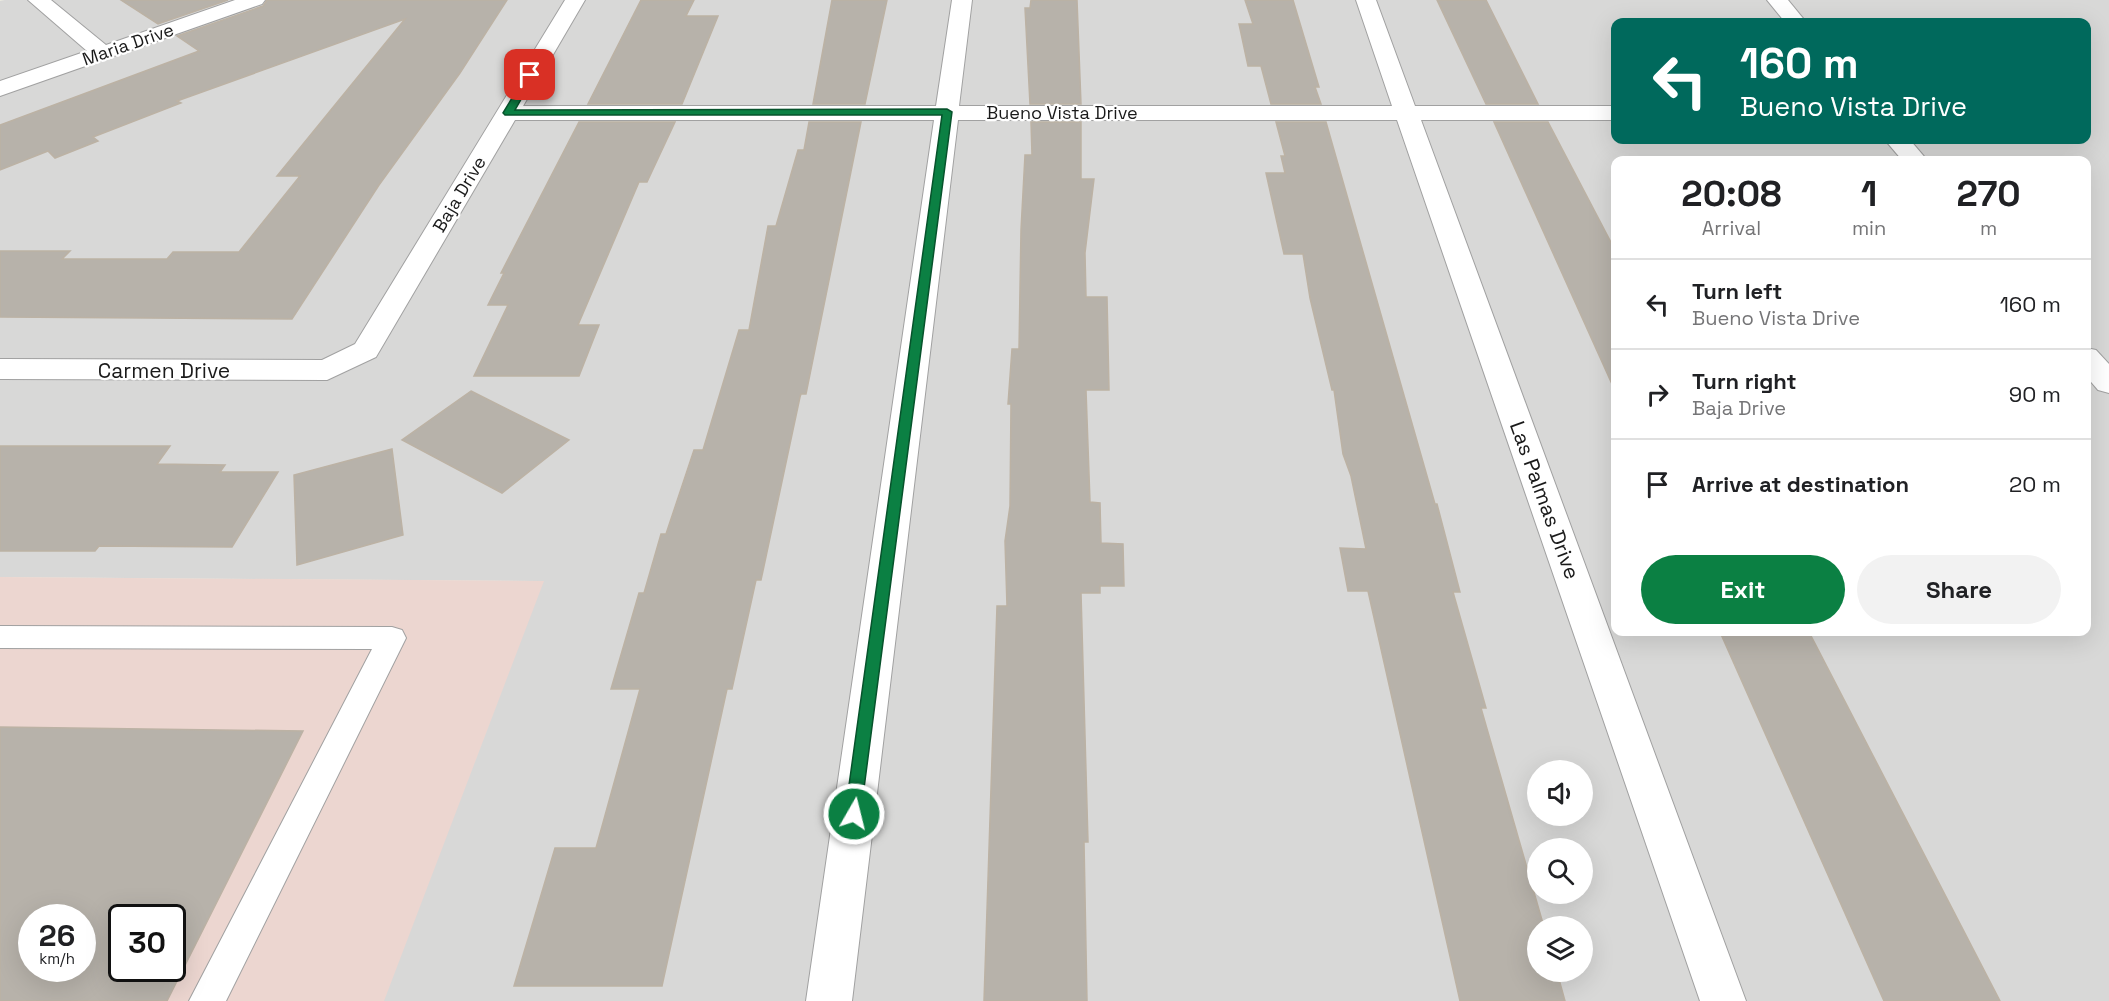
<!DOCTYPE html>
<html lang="en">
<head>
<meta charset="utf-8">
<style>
  :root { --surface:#fff; --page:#f2f2f2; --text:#202124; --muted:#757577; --line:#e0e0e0; --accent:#0b8043 }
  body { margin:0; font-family:"Space Grotesk",sans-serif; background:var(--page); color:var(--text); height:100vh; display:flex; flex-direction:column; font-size:22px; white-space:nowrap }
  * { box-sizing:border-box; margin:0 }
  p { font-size:20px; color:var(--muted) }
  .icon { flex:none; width:33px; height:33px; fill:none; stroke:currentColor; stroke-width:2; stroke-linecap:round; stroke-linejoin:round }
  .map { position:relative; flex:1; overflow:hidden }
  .sheet { position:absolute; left:1611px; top:156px; width:480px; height:480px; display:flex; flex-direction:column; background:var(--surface); border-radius:12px; box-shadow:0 6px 24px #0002 }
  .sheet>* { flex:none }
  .guide { position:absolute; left:1611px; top:18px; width:480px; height:126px; border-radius:12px; box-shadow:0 6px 24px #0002; background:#00695c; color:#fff; overflow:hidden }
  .fabs { position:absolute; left:1527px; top:760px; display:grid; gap:12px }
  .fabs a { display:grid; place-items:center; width:66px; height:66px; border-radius:50%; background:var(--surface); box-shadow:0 6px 24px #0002; font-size:30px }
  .speed { position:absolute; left:18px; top:904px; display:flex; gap:12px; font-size:30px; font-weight:700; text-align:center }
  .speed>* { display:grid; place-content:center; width:78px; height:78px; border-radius:50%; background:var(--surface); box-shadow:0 6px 24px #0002; line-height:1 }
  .speed small { font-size:15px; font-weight:400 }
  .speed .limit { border:3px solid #111; border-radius:9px; background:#fff; color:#111 }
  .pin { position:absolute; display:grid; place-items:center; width:51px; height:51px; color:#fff; margin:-26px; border-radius:12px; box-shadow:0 3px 9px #0006 }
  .me { position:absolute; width:66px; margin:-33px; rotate:8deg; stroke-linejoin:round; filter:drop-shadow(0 0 4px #0008) }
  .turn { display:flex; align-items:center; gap:21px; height:126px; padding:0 30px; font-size:27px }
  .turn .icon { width:78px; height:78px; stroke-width:2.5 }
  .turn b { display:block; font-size:42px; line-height:51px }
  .eta { display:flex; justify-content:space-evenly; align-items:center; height:102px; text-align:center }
  .eta b { font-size:36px; font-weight:800; line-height:42px }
  .cta { display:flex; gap:12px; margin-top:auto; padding:12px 30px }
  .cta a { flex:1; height:69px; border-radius:36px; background:var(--accent); color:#fff; font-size:24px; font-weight:800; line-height:69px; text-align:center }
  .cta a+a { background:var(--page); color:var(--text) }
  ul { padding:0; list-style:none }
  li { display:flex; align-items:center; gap:18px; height:90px; padding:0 30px; border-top:2px solid var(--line) }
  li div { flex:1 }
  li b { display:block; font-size:22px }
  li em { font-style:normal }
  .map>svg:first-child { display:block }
</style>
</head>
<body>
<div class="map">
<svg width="2109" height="1001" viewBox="0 0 2109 1001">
  <rect width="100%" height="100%" fill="#ebeae0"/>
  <path fill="#d8d8d7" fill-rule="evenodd" d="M5,0h2104v1001h-1731l159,-420 -537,-4v-576zM1616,22h470v118h-470zM1616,160h470v472h-470zM1538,771h44v45h-44zM1538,849h44v45h-44zM1538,927h44v45h-44z"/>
  <path fill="#ecd6d0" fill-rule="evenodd" d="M0,577l544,4 -160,420h-384zM32,918h50v51h-50zM122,918h50v51h-50z"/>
  <g fill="#b7b2aa" stroke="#bcb2a4" stroke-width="1.5" fill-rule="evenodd">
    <path d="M121,0h107l-70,24z"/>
    <path d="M267,0h240l-47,73 -81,112 -87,134 -292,-2v-66h70l-8,8h105l6,-7h66l61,-76h-23l128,-157 -228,82 4,2 -88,34 5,4 -43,17 -7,-7 -48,19v-45l199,-74 -22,-15 86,-30z"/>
    <path d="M641,0h53l-8,16h32l-36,88h-94z"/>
    <path d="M832,0h55l-22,104h-52z"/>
    <path d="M1031,0h46l4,104h-51l-5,-96h5z"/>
    <path d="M1245,0h48l26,87h-4l6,17h-50l-10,-38h-13l-9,-42h14z"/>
    <path d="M1437,0h49l52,104h-52z"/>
    <path d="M579,122h96l-28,60h-8l-61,143h21l-20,51h-105l34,-71h-20l16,-32h-3z"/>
    <path d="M809,122h52l-55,272h-5l-1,3 -39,183h-5l-24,109h-5l-65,297h-148l41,-138h41l44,-159h-29l28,-96h5l17,-59h5l28,-84h9l36,-120h10l19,-104h8l22,-76h6z"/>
    <path d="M1031,122h50v57h13l-9,74 1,44h21l2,93h-23l4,112 10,1 1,40 22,1 1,42h-24v7h-19l7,249h-4l3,159h-103l13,-395h10l-2,-65 5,-35 1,-102h-3l4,-55h7l2,-119 4,-75h7z"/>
    <path d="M1276,122h50l109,382h2l23,88h-7l33,116h-5l63,219h-6v45h19l8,29h-105l-92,-410h-20l-8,-43 26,1 -15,-73 -8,-22 -9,-64h-2l-22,-92 -7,-44h-19l-18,-81h19l-4,-17h4z"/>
    <path d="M1494,122h54l68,130v141z"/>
    <path d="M471,391l98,49 -67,53 -100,-53z"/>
    <path d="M0,446h170l-13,18 68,1 -5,7h58l-46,75 -133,-1 -4,5h-95z"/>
    <path d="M392,449l11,86 -106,30 -3,-90z"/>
    <path d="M1720,632h89l191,369h-116z"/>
    <path d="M0,727l303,4 -136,270h-167zM32,918h50v51h-50zM122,918h50v51h-50z"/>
  </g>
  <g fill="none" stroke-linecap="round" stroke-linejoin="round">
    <defs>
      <path id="lane" d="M0,626l392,1 10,3 4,8 -180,363h-37l183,-352 -372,-1z"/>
      <g id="street">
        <path d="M28,0h23l55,45 129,-45h30l-3,4 -262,92v-15l87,-30z"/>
        <path d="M565,0h20l-62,106h413l16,-106h20l-13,106h433l-36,-106h20l39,106h201v14h-195l325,881h-46l-303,-881h-439l-106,881h-46l128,-881h-419l-139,237 -49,23 -327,-1v-20l322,1 33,-16z"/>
        <path d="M1767,0h21l18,22h-21z"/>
        <path d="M1885,140h25l17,20h-25z"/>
        <path d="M2086,348l10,2 13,14v29l-11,-3 -12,-14z"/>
      </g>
    </defs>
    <use href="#lane" stroke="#a1a1a1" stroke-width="2"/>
    <use href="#street" stroke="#a1a1a1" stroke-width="2"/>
    <use href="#lane" fill="#fff" fill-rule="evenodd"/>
    <use href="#street" fill="#fff" fill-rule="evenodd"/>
  </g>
  <path fill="#0b8043" stroke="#07532c" stroke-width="1.5" d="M527,73l8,2 -20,35 432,-1 5,3 -92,707 -6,2 -6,-2 -3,-5 97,-699h-437l-2,-2z"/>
  <g text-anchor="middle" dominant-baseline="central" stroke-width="4.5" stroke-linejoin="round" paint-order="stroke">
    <g font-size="18" fill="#1a1a1a" stroke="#fff">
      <text transform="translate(128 44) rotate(-19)">Maria Drive</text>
      <text x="1062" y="112">Bueno Vista Drive</text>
      <text transform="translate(459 194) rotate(-59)">Baja Drive</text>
    </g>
    <g font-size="21" fill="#1a1a1a" stroke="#fff">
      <text x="164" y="370">Carmen Drive</text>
      <text transform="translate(1545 500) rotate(70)">Las Palmas Drive</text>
    </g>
  </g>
</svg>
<div class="fabs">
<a><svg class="icon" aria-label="sound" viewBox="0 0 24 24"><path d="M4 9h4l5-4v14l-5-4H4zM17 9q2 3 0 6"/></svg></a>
<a><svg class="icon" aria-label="search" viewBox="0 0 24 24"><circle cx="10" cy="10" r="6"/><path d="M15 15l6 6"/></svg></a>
<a><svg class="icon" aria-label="layers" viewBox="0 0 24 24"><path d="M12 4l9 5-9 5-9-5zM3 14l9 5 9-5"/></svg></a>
</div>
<div class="speed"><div>26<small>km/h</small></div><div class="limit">30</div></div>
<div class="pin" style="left:530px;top:75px;background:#d93025"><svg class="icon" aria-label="arrive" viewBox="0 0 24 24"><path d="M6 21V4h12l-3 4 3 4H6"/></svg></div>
<svg class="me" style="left:854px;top:814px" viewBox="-20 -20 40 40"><circle r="17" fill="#0b8043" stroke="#fff" stroke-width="3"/><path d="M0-11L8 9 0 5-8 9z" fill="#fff"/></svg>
<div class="guide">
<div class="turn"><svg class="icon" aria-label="left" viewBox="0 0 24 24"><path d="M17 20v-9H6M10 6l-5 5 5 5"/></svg><div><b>160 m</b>Bueno Vista Drive</div></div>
</div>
<section class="sheet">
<div class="eta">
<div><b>20:08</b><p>Arrival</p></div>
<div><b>1</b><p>min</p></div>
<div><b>270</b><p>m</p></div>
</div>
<ul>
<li><svg class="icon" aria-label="left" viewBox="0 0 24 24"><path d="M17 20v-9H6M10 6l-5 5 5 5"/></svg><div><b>Turn left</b><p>Bueno Vista Drive</p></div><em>160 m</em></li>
<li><svg class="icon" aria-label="right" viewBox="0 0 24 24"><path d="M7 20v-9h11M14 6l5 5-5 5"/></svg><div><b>Turn right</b><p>Baja Drive</p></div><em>90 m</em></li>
<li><svg class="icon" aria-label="arrive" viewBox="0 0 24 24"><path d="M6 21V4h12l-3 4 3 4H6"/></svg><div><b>Arrive at destination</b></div><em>20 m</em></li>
</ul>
<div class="cta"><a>Exit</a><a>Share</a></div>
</section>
</div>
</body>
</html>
